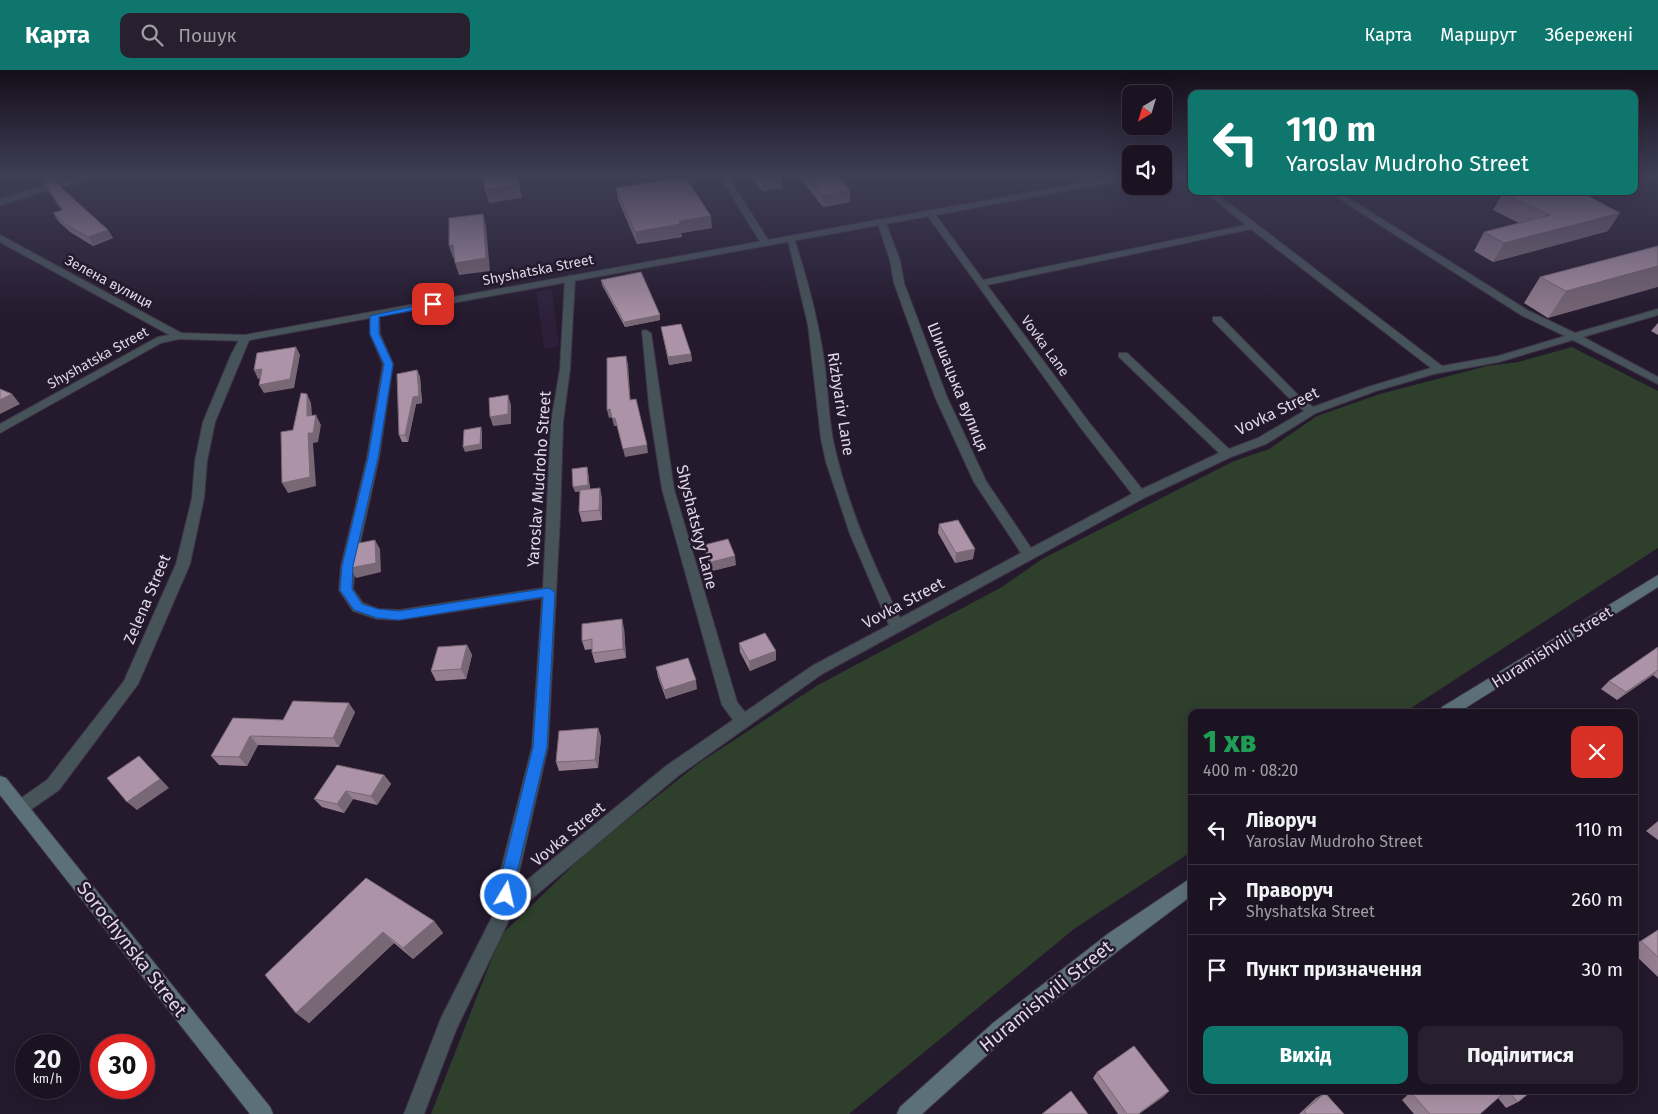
<!DOCTYPE html>
<html lang="uk">
<head>
<meta charset="utf-8">
<style>
  :root { --surface:#1b1322; --page:#28202f; --text:#f1f3f6; --muted:#a09ea5; --line:#393240; --accent:#0f766e }
  body { margin:0; font-family:"Fira Sans",sans-serif; background:var(--page); color:var(--text); height:100vh; display:flex; flex-direction:column; font-size:19px; white-space:nowrap }
  * { box-sizing:border-box; margin:0 }
  p { font-size:16px; color:var(--muted) }
  .icon { flex:none; width:28px; height:28px; fill:none; stroke:currentColor; stroke-width:2; stroke-linecap:round; stroke-linejoin:round }
  .map { position:relative; flex:1; overflow:hidden }
  .panel { position:absolute; left:1188px; top:639px; width:450px; height:385px; display:flex; flex-direction:column; background:var(--surface); border-radius:10px; box-shadow:0 5px 20px #0002,0 0 0 1px var(--line) }
  .panel>* { flex:none }
  .top-card { position:absolute; left:1188px; top:20px; width:450px; height:105px; border-radius:10px; box-shadow:0 5px 20px #0002,0 0 0 1px var(--line); background:#0f766e; color:#fff; overflow:hidden }
  .needle { width:32px; rotate:218deg }
  .buttons { position:absolute; left:1122px; top:15px; display:grid; gap:10px }
  .buttons a { display:grid; place-items:center; width:50px; height:50px; border-radius:10px; background:var(--surface); box-shadow:0 5px 20px #0002,0 0 0 1px var(--line); font-size:25px }
  .speed { position:absolute; left:15px; top:964px; display:flex; gap:10px; font-size:25px; font-weight:700; text-align:center }
  .speed>* { display:grid; place-content:center; width:65px; height:65px; border-radius:50%; background:var(--surface); box-shadow:0 5px 20px #0002,0 0 0 1px var(--line); line-height:1 }
  .speed small { font-size:12px; font-weight:400 }
  .speed .limit { border:8px solid #d22; background:#fff; color:#111 }
  .pin { position:absolute; display:grid; place-items:center; width:42px; height:42px; color:#fff; margin:-21px; border-radius:10px; box-shadow:0 2px 8px #0006 }
  .me { position:absolute; width:55px; margin:-28px; rotate:9deg; stroke-linejoin:round; filter:drop-shadow(0 0 4px #0008) }
  .turn { display:flex; align-items:center; gap:18px; height:105px; padding:0 15px; font-size:22px }
  .turn .icon { width:65px; height:65px; stroke-width:2.5 }
  .turn b { display:block; font-size:35px; line-height:42px }
  .round { display:grid; place-items:center; flex:none; width:52px; height:52px; border-radius:10px; background:var(--page) }
  .overview { display:flex; align-items:center; justify-content:space-between; height:85px; padding:0 15px }
  h1 { font-size:30px; font-weight:800; line-height:38px; color:#1e9e55 }
  .button { display:flex; gap:10px; margin-top:auto; padding:10px 15px }
  .button a { flex:1; height:58px; border-radius:10px; background:var(--accent); color:#fff; font-size:20px; font-weight:800; line-height:58px; text-align:center }
  .button a+a { background:var(--page); color:var(--text) }
  ul { padding:0; list-style:none }
  li { display:flex; align-items:center; gap:15px; height:70px; padding:0 15px; border-top:1px solid var(--line) }
  li div { flex:1 }
  li b { display:block; font-size:19px }
  li em { font-style:normal }
  header { display:flex; align-items:center; gap:30px; box-sizing:border-box; height:70px; padding:0 25px; background:var(--accent); color:#fff }
  header strong { font-size:24px }
  nav { display:flex; gap:28px; margin-inline-start:auto; font-size:18px }
  .search { width:350px; height:45px; background:var(--page); display:flex; align-items:center; gap:12px; box-sizing:border-box; padding:0 18px; border-radius:10px; color:var(--muted); font-size:19px }
  .map>svg:first-child { display:block }
</style>
</head>
<body>
<header>
<strong>Карта</strong>
<div class="search"><svg class="icon" aria-label="search" viewBox="0 0 24 24"><circle cx="10" cy="10" r="6"/><path d="M15 15l6 6"/></svg>Пошук</div>
<nav><a>Карта</a><a>Маршрут</a><a>Збережені</a></nav>
</header>
<div class="map">
<svg width="1658" height="1044" viewBox="0 0 1658 1044">
  <rect width="100%" height="100%" fill="#24192d"/>
  <path fill="#2d1f39" d="M552,219l7,57 -15,3 -8,-57z"/>
  <path fill="#2e3f2b" d="M1572,277l86,44v157l-253,164h-214v140l-117,77 -225,185h-418l70,-179 87,-84 111,-88 119,-78 184,-98 40,-28 192,-98 35,-12 48,-33 63,-22 107,-28 31,-4z"/>
  <g fill="none" stroke-linecap="round" stroke-linejoin="round">
    <defs>
      <g id="minor">
        <path d="M86,105h15l-101,30v-6z"/>
        <path d="M719,105h8l43,68 -2,2h-6z"/>
        <path d="M1181,105h10v6z"/>
        <path d="M1203,121h10l229,175 56,-10 67,-20 -44,-21 -194,-124h10l192,120 46,22 83,-24v6l-75,22 75,40v7l-85,-44 -74,22 -65,12 -58,17 -60,22 -50,31 -35,13 -87,41 -322,176 -144,102 -167,140 -55,114 -32,84h-20l37,-96 55,-109 2,-28 34,-134 10,-149 -143,22 -22,-1 -24,-8 -14,-21 2,-24 26,-108 16,-94 -13,-30v-21l9,2 1,19 13,30 -14,94 -24,108 -2,23 10,14 15,6 21,1 144,-22 8,-166 9,-53 5,-91 5,-3 5,3 -5,91 -7,53 -3,96 -12,229 -33,143 151,-124 67,-46 -11,-15 -60,-216 -13,-83 -7,-75 4,-1 5,3 23,156 63,213 8,10 67,-46 77,-41 -39,-91 -24,-72 -5,-23 -13,-114 -21,-89 7,2c13,40 24,81 30,122 4,27 4,54 9,80 13,62 39,122 67,178l121,-65 -47,-71 -39,-85 -41,-114 -4,-23 -13,-39 1,-2 7,2 15,39 4,23 43,114 39,84 45,67 101,-54 -52,-67 -155,-215 7,-2 51,70 263,-55zM1251,159l180,139 -63,19 -55,20 -13,-10 -79,-80h-8v4l79,80 12,10 -46,27 -29,11 -102,-96h-8v4l100,96 -77,36 -54,-68 -101,-136z"/>
        <path d="M0,165l183,99 1,2 -5,3 -4,-1 -175,-96z"/>
        <path d="M245,265l5,3 -35,84 -8,39 -3,37 -14,66 -52,120 -79,106 -33,23 -6,3 -6,-3 -2,-5 2,-5 33,-23 77,-99 52,-117 16,-66 3,-37 8,-39 28,-67 10,-19z"/>
      </g>
      <path id="tertiary" d="M1126,105h5v4l-886,162 -66,-2 -18,4 -161,90v-9l158,-87 21,-4 66,2z"/>
      <g id="secondary">
        <path d="M1658,505v12l-199,125h-19l2,-5z"/>
        <path d="M0,706l6,2 264,329 3,7h-23l-250,-319z"/>
        <path d="M1191,808v18l-68,51 -116,90 -85,77h-25l3,-7 93,-84 116,-90z"/>
      </g>
    </defs>
    <use href="#minor" stroke="#3e3447" stroke-width="2"/>
    <use href="#tertiary" stroke="#3e3447" stroke-width="2"/>
    <use href="#secondary" stroke="#3e3447" stroke-width="2"/>
    <use href="#minor" fill="#465358" fill-rule="evenodd"/>
    <use href="#tertiary" fill="#465358" fill-rule="evenodd"/>
    <use href="#secondary" fill="#5b7078" fill-rule="evenodd"/>
  </g>
  <g fill="#947e90">
    <path d="M38,105h26l-1,4 -6,2 4,6 47,43 5,8 -20,8 -23,-14 -12,-11 -5,-8 9,-2z"/>
    <path d="M748,105h34v13l-19,3z"/>
    <path d="M798,105h39l13,27 -27,5z"/>
    <path d="M616,118l96,40 -31,5 1,4 -45,7 -19,-44z"/>
    <path d="M1505,121h74l29,40 -115,31 -19,-11 10,-19 35,-9 -26,-13 10,-17 3,-1z"/>
    <path d="M1658,176l-110,72 -24,-15 16,-26z"/>
    <path d="M601,210l59,40 -35,7 -23,-42z"/>
    <path d="M1658,253v12l-7,-4 6,-7z"/>
    <path d="M661,257l30,27 1,7 -23,4z"/>
    <path d="M417,300l3,7 2,26 -6,1 -8,38h-6l-3,-7z"/>
    <path d="M587,397l1,5 2,17 12,9v22l-20,2 -3,-10 1,-21 -5,1z"/>
    <path d="M939,454l34,35 -18,4 -17,-30z"/>
    <path d="M704,475l32,20 -24,6 -6,-16z"/>
    <path d="M624,558l2,30 -31,5 -3,-10v-4l-7,1 -3,-9z"/>
    <path d="M739,573l37,17 -26,11 -10,-19z"/>
    <path d="M467,575l5,10 -6,24 -30,2 -5,-10z"/>
    <path d="M1658,577v32l-5,-4 -36,25 -16,-11 8,-8z"/>
    <path d="M656,597l41,22 -31,10 -8,-22z"/>
    <path d="M355,642l-16,35 -81,-2 -11,21 -28,-1 -8,-9 22,-38 50,2z"/>
    <path d="M598,658l3,9 -3,31 -39,3 -3,-9z"/>
    <path d="M384,705l7,9 -14,21 -24,-6 -9,14 -22,-6 -8,-8z"/>
    <path d="M1658,751v19l-12,-9z"/>
    <path d="M366,808l68,43 9,12 -30,26 -19,-16 -85,80 -13,-10z"/>
    <path d="M1658,860v47l-24,-23v-9z"/>
    <path d="M1097,1002l72,19 -6,6 -24,17h-21l-25,-36z"/>
    <path d="M1413,1020h120l-15,12 -12,6 -8,-10 -18,16h-66l-12,-14z"/>
    <path d="M1325,1023l19,21h-45l17,-16z"/>
  </g>
  <g fill="#786775">
    <path d="M41,105h23l-1,4 -6,2 4,8 -17,-4 -5,-9z"/>
    <path d="M782,105v13l-19,3 -1,-12z"/>
    <path d="M879,105h12l-12,2z"/>
    <path d="M519,115l3,13 -33,5 -4,-13z"/>
    <path d="M850,120v12l-27,5v-12z"/>
    <path d="M1620,143l-12,18 -115,31 11,-19z"/>
    <path d="M483,144l3,12 4,45 -31,4 -4,-12z"/>
    <path d="M711,146l1,12 -31,5 1,4 -45,7 -2,-12 44,-11z"/>
    <path d="M108,160l5,8 -20,8 -5,-9z"/>
    <path d="M453,175l4,13h-4l-4,-12z"/>
    <path d="M1658,196v21l-110,31 18,-27z"/>
    <path d="M660,245v5l-35,7 -1,-5z"/>
    <path d="M296,277l4,8 -6,33 -30,5 -5,-8z"/>
    <path d="M691,284l1,7 -23,4 -1,-8z"/>
    <path d="M626,286l2,8 3,44 -1,-8z"/>
    <path d="M262,299l4,8 -8,2 -4,-9z"/>
    <path d="M417,300l3,7 2,26 -6,1 -8,38 -3,-7z"/>
    <path d="M12,324l8,10 -20,10v-14z"/>
    <path d="M307,324l4,9 2,23 -6,-10z"/>
    <path d="M508,325l3,10v19l-18,2 -3,-9z"/>
    <path d="M610,339l2,8 -3,1 -2,-8z"/>
    <path d="M316,345l5,10 -3,17 -5,1 3,43 -28,7 -6,-10 26,-50z"/>
    <path d="M612,348h3l2,8h-3z"/>
    <path d="M481,357l1,5v17l-17,3 -2,-5z"/>
    <path d="M647,375l1,8 -23,4 -2,-8z"/>
    <path d="M587,397l1,5 2,18 -15,2 -2,-5z"/>
    <path d="M600,418l2,10v22l-3,-10z"/>
    <path d="M375,470l5,9 1,23 -25,6 -6,-10z"/>
    <path d="M975,479l-2,10 -18,4 1,-10z"/>
    <path d="M735,486l1,9 -24,6 -1,-9z"/>
    <path d="M622,549l2,9 2,30 -3,-9z"/>
    <path d="M467,575l5,10 -6,24 -5,-10z"/>
    <path d="M776,581v9l-26,11 -1,-10z"/>
    <path d="M1658,600l-5,5 -36,25 9,-8z"/>
    <path d="M696,610l1,9 -31,10 -2,-9z"/>
    <path d="M349,633l6,9 -16,35 -6,-9z"/>
    <path d="M598,658l3,9 -3,31 -3,-8z"/>
    <path d="M250,666l8,9 -11,21 -8,-9z"/>
    <path d="M139,686l30,32 -32,22 -10,-8z"/>
    <path d="M384,705l7,9 -14,21 -6,-9z"/>
    <path d="M346,721l7,8 -9,14 -7,-9z"/>
    <path d="M434,851l9,12 -30,26 -10,-11z"/>
    <path d="M383,862l11,11 -85,80 -13,-10z"/>
    <path d="M1169,1021l-6,6 -24,17h-1z"/>
  </g>
  <g fill="#ac93a7" stroke="#786775">
    <path d="M483,105h33l3,10 -34,5z"/>
    <path d="M759,105h23l-20,4z"/>
    <path d="M808,105h29l13,15 -27,5z"/>
    <path d="M685,107l26,39 -32,5 1,3 -45,8 -19,-44z"/>
    <path d="M56,111v2l52,47 -20,7 -23,-13 -12,-11 10,-3 -18,-26z"/>
    <path d="M1509,121h70l41,22 -116,30 -20,-11 66,-17 -47,-22z"/>
    <path d="M483,144l3,44 -31,5 -2,-18 -4,1v-28z"/>
    <path d="M1658,176v20l-92,25 -26,-14z"/>
    <path d="M641,202l19,43 -36,7 -23,-42z"/>
    <path d="M681,254l10,30 -23,3 -7,-30z"/>
    <path d="M296,277l-6,32 -31,6 3,-16 -8,1 3,-17z"/>
    <path d="M626,286l4,44 6,-1 11,46 -24,4 -8,-31h-3l-2,-9 -3,1v-52z"/>
    <path d="M417,300l2,26 -6,1 -8,38h-6l-2,-61z"/>
    <path d="M0,319l12,5 -12,6z"/>
    <path d="M301,323l6,1v22l9,-1 -3,18h-5l2,44 -28,6 -1,-51 12,-2z"/>
    <path d="M508,325v19l-18,3 -1,-19z"/>
    <path d="M481,357l-1,17 -17,3 1,-17z"/>
    <path d="M587,397l1,18 -15,2 -1,-18z"/>
    <path d="M600,418l-1,22 -20,2 1,-22z"/>
    <path d="M958,450l17,29 -19,4 -17,-29z"/>
    <path d="M728,469l7,17 -24,6 -7,-17z"/>
    <path d="M375,470l1,23 -26,5 4,-24z"/>
    <path d="M622,549l1,30 -31,4v-14l-10,2v-17z"/>
    <path d="M765,563l11,18 -27,10 -10,-18z"/>
    <path d="M467,575l-6,24 -30,2 7,-24z"/>
    <path d="M1658,577v23l-32,22 -17,-11z"/>
    <path d="M688,588l8,22 -32,10 -8,-23z"/>
    <path d="M293,631l56,2 -16,35 -83,-2 -11,21 -28,-1 22,-38 50,2z"/>
    <path d="M598,658l-3,32 -39,2 3,-31z"/>
    <path d="M139,686l21,23 -33,23 -20,-24z"/>
    <path d="M337,695l47,10 -13,21 -25,-5 -9,13 -23,-5z"/>
    <path d="M366,808l68,43 -31,27 -20,-16 -87,81 -31,-38z"/>
    <path d="M1658,860v27l-17,-16z"/>
    <path d="M1134,976l35,45 -31,23h-11l-30,-42z"/>
    <path d="M1417,1020h90l-27,24h-50l-18,-20z"/>
    <path d="M1507,1020h26l-15,12z"/>
    <path d="M1071,1021l17,23h-46z"/>
    <path d="M1325,1023l19,21h-38l-2,-3z"/>
  </g>
  <linearGradient id="sky" x2="0" y2="1"><stop stop-color="#140e19"/><stop offset="0.42" stop-color="#3f3e57"/><stop offset="1" stop-color="#3f3e57" stop-opacity="0"/></linearGradient>
  <rect width="1658" height="252" fill="url(#sky)"/>
  <path fill="#1a73e8" stroke="#114b97" d="M433,232l4,2 -1,2 -57,11v17l14,30 -15,94 -25,108 -1,23 10,15 16,5 21,2 150,-23 6,4 -8,155 -32,134 -4,19 -5,2 -5,-2 -2,-5 1,-14 33,-134 10,-150 -144,23 -22,-2 -23,-8 -14,-20 2,-24 26,-108 16,-94 -14,-30v-18z"/>
  <g text-anchor="middle" dominant-baseline="central" stroke-width="5" stroke-linejoin="round" paint-order="stroke">
    <g font-size="14" fill="#ded7e5" stroke="#24192d">
      <text transform="translate(538 200) rotate(-11)">Shyshatska Street</text>
      <text transform="translate(109 212) rotate(28)">Зелена вулиця</text>
      <text transform="translate(1045 276) rotate(54)">Vovka Lane</text>
      <text transform="translate(98 288) rotate(-29)">Shyshatska Street</text>
    </g>
    <g font-size="16" fill="#ded7e5" stroke="#24192d">
      <text transform="translate(958 317) rotate(68)">Шишацька вулиця</text>
      <text transform="translate(841 334) rotate(81)">Rizbyariv Lane</text>
      <text transform="translate(1277 341) rotate(-26)">Vovka Street</text>
      <text transform="translate(539 409) rotate(-86)">Yaroslav Mudroho Street</text>
      <text transform="translate(697 457) rotate(76)">Shyshatskyy Lane</text>
      <text transform="translate(147 529) rotate(-67)">Zelena Street</text>
      <text transform="translate(903 533) rotate(-28)">Vovka Street</text>
      <text transform="translate(1552 577) rotate(-32)">Huramishvili Street</text>
      <text transform="translate(568 764) rotate(-40)">Vovka Street</text>
    </g>
    <g font-size="19" fill="#ded7e5" stroke="#24192d">
      <text transform="translate(132 879) rotate(52)">Sorochynska Street</text>
      <text transform="translate(1046 926) rotate(-39)">Huramishvili Street</text>
    </g>
  </g>
</svg>
<div class="buttons">
<a><svg class="needle" viewBox="-14 -14 28 28"><path d="M0-13l5 13h-10z" fill="#e53935"/><path d="M0 13l5-13h-10z" fill="#a09ea5"/></svg></a>
<a><svg class="icon" aria-label="sound" viewBox="0 0 24 24"><path d="M4 9h4l5-4v14l-5-4H4zM17 9q2 3 0 6"/></svg></a>
</div>
<div class="speed"><div>20<small>km/h</small></div><div class="limit">30</div></div>
<div class="pin" style="left:433px;top:234px;background:#d93025"><svg class="icon" aria-label="arrive" viewBox="0 0 24 24"><path d="M6 21V4h12l-3 4 3 4H6"/></svg></div>
<svg class="me" style="left:506px;top:825px" viewBox="-20 -20 40 40"><circle r="17" fill="#1a73e8" stroke="#fff" stroke-width="3"/><path d="M0-11L8 9 0 5-8 9z" fill="#fff"/></svg>
<div class="top-card">
<div class="turn"><svg class="icon" aria-label="left" viewBox="0 0 24 24"><path d="M17 20v-9H6M10 6l-5 5 5 5"/></svg><div><b>110 m</b>Yaroslav Mudroho Street</div></div>
</div>
<section class="panel">
<div class="overview"><div><h1>1 хв</h1><p>400 m · 08:20</p></div><a class="round" style="background:#d93025;color:#fff"><svg class="icon" aria-label="close" viewBox="0 0 24 24"><path d="M6 6l12 12M18 6L6 18"/></svg></a></div>
<ul>
<li><svg class="icon" aria-label="left" viewBox="0 0 24 24"><path d="M17 20v-9H6M10 6l-5 5 5 5"/></svg><div><b>Ліворуч</b><p>Yaroslav Mudroho Street</p></div><em>110 m</em></li>
<li><svg class="icon" aria-label="right" viewBox="0 0 24 24"><path d="M7 20v-9h11M14 6l5 5-5 5"/></svg><div><b>Праворуч</b><p>Shyshatska Street</p></div><em>260 m</em></li>
<li><svg class="icon" aria-label="arrive" viewBox="0 0 24 24"><path d="M6 21V4h12l-3 4 3 4H6"/></svg><div><b>Пункт призначення</b></div><em>30 m</em></li>
</ul>
<div class="button"><a>Вихід</a><a>Поділитися</a></div>
</section>
</div>
</body>
</html>
